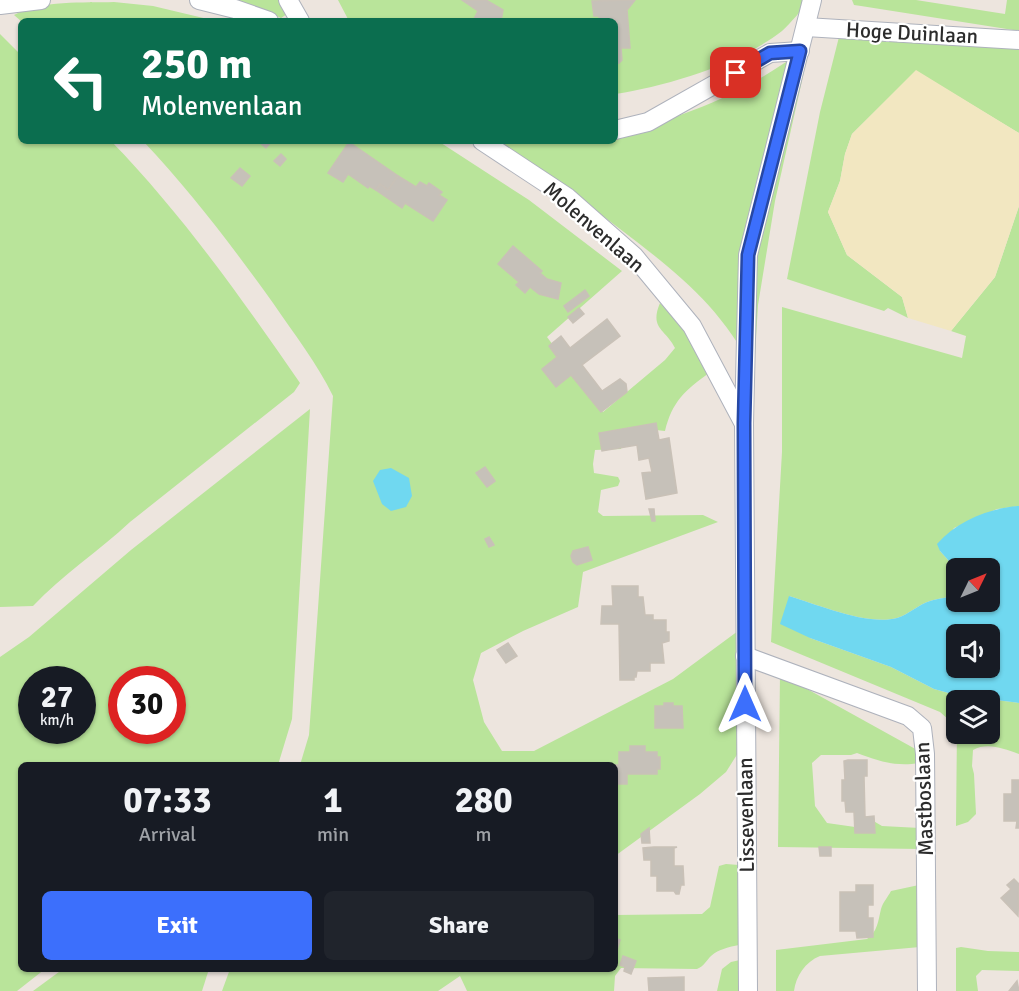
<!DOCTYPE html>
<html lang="en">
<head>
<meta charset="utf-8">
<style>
  :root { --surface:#171b24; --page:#20242c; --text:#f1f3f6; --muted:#9ea1a6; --accent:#3c6ffc }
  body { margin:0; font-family:Signika,sans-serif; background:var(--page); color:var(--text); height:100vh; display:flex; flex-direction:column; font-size:22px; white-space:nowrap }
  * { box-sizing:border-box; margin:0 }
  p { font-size:20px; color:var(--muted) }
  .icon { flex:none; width:33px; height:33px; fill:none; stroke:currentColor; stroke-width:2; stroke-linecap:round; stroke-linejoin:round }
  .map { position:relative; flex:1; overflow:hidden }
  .drawer { position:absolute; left:18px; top:762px; width:600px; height:210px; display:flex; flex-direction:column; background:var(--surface); border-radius:9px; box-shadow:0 2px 4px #0004 }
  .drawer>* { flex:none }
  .banner { position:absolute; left:18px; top:18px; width:600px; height:126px; border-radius:9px; box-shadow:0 2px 4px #0004; background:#0b6e4f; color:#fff; overflow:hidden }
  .needle { width:39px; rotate:47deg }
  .controls { position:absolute; left:946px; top:558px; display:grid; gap:12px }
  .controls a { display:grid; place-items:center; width:54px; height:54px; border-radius:9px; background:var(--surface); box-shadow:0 2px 4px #0004; font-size:30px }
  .speed { position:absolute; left:18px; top:666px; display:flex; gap:12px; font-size:30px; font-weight:700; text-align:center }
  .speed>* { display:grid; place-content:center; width:78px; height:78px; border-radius:50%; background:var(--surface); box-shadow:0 2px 4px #0004; line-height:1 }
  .speed small { font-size:15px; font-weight:400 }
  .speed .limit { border:9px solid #d22; background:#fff; color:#111 }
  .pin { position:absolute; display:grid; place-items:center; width:51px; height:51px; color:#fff; margin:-26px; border-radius:12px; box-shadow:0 3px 9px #0006 }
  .me { position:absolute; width:66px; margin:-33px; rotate:0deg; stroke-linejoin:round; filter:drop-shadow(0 0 4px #0008) }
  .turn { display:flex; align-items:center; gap:21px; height:126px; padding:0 24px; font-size:27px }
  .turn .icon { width:78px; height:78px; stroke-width:2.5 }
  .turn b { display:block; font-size:42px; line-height:51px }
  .eta { display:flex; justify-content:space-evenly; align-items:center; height:102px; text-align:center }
  .eta b { font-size:36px; font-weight:700; line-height:42px }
  .primary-button { display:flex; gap:12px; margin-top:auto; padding:12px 24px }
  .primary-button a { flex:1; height:69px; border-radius:9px; background:var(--accent); color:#fff; font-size:24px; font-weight:700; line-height:69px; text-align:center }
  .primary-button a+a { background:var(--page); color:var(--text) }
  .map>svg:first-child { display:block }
</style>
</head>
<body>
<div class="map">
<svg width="1019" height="991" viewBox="0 0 1019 991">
  <rect width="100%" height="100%" fill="#ede5de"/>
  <g fill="#b9e49a" fill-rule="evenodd">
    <path d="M232,0h49l6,14 -6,4 -22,-10z"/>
    <path d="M338,0h472c-9,10 -18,22 -28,31 -42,33 -115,55 -167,63v-73h-172l-7,-3 -33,3h-54z"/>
    <path d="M852,0h64l89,14 2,-14h12v31l-158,-25 -7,-1z"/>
    <path d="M114,2l39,4 63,15h-195l-7,-6c26,-15 71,-12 100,-13z"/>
    <path d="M898,29l121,20v84l-103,-62 -64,63 -7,20 -5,27 -12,31 19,43 55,42 6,21 -20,-10 -4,3 -97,-32 33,-167 19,-75z"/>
    <path d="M0,34l21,21v86h90c71,73 131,158 189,242l-6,9 -164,130c-31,29 -68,53 -97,84l-33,1z"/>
    <path d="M810,45l-35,156 -17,104 -4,66c-35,-66 -75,-97 -134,-142 -40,-31 -81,-60 -123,-88h118v-8c74,-16 134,-42 195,-88z"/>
    <path d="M143,141h295l91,59 93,71 -75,66 56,75 62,-52 10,-12c-9,-19 -26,-19 -15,-45l29,32 20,38c-24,17 -37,29 -44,58l-36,-4 -4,7 -4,15 -26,1 -2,14 1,9 24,4 2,4 -2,5 -17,4 -3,22 5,4 100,-1 15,7 -135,50 -5,35 -55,24 -42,22 -8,27 11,42 18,29h32l139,-72 65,-48v122l-12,19 -26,22 -85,62v-91h-315l9,-30 4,-56 20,-283c-16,-33 -39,-62 -60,-93 -41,-57 -82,-111 -130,-162z"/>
    <path d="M1019,206v300l-22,3 -43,19 -14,23 17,19v24c-9,4 -18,4 -27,7 -11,3 -22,14 -33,17 -29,8 -78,-13 -108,-22l21,42 81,29 43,22 22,6 63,8v51c-15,-5 -31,-12 -46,-4l-1,16 2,8 2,40 -8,8 -12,4 1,-99 -17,-15 -169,-70 11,-190v-145l180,51 4,-22 -15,-5 44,-54zM957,700h33v34h-33z"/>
    <path d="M310,409l-18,310 -14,46h-257v204h24l-28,22h-17v-334l29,-20 102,-87zM32,680h50v50h-50zM122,680h50v50h-50z"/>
    <path d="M780,674l139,77v12c-23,4 -41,-2 -62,-10l-6,2h-30l-9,8 3,43 12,17 28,4 15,-8 12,7 38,2v21l-142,-2z"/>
    <path d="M726,864l13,1v80c-10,2 -20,4 -28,11 -5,5 -7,10 -14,13l-76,-1 -6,8 -1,15h-147l-7,-15 -22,15h-216l8,-22h385v-54l87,-1 8,-7 9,-41z"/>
    <path d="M919,885l1,62 -100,9c-15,6 -24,20 -26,35h-18v-41l91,-11c11,-8 11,-18 14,-30 2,-7 7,-12 10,-18z"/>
    <path d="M961,947l27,4 31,1v19l-37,-1 -6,6 2,15h-22v-43z"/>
    <path d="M740,960v31h-23l5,-22 9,-7z"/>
    <path d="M63,969h146l-7,22h-169z"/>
  </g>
  <path fill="#f2e7c1" d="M916,70l103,63v73l-24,71 -44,54 -43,-13 -6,-21 -55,-42 -19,-43 12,-31 5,-27 7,-20z"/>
  <g fill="#70d8f0" fill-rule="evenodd">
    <path d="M391,468l18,10 3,18 -6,11 -15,4 -9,-7 -9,-23 7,-11z"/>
    <path d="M1019,506v197l-63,-8 -22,-6 -43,-22 -81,-29 -30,-14 9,-28c30,9 79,30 108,22 11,-3 22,-14 33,-17 9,-3 18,-3 27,-7v8h33v-34l-33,2 -17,-19 -3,-7c20,-23 52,-36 82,-38zM957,634h33v34h-33z"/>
  </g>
  <g fill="#c6c1b9" stroke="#c9c1b7" stroke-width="1.5">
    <path d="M462,0h24l17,10 -2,11h-24l-3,-2 4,-8z"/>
    <path d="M635,0l-8,10 3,38h-9l1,12 -3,3 -4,1v-43h-16v-5h-5l-2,-15z"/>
    <path d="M258,141h14l-6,7z"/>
    <path d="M349,142l49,34 -10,14 -8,-6 -4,6 -7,-4 -1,2 -20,-14 -5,8 -15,-9z"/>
    <path d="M281,154l5,5 -6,7 -6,-5z"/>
    <path d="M240,168l10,8 -8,10 -11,-8z"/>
    <path d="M398,176l18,11 4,-5 7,4 2,-3 13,9 -3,3 8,5 -14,21 -28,-18 -3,5 -26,-18 4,-6 8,6z"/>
    <path d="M513,246l29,25 -2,2 7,6 14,4 -3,16 -19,-5 -9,-7 -5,6 -9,-8 3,-3 -21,-18z"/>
    <path d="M585,290l4,6 -21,16 -4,-6z"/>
    <path d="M579,308l5,6 -11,9 -5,-6z"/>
    <path d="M607,319l13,17 -38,29 20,26 18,-12 6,5 1,8 -26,20 -30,-37 -15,12 -14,-18 15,-12 -8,-11 1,-1 11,-9 9,12z"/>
    <path d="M656,423l3,17 10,-2 8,55 -31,6 -4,-26 10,-1 -3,-14 -10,2 -2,-15 -35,6 -3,-18z"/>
    <path d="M485,467l10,14 -8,6 -11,-14z"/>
    <path d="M649,509h5l1,12h-3z"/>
    <path d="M489,537l5,8 -5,2 -4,-8z"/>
    <path d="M588,547l4,13 -15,5 -4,-3 -2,-6 2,-5z"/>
    <path d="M612,586h26v11h5l2,18h8v5h13v12h3v9l-7,2 2,20h-14v8h-13l-1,6h-2v3h-14l-1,-56h-18l1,-18h11z"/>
    <path d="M508,643l9,13 -11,7 -9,-13z"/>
    <path d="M664,703h9v3h9l1,22h-28v-22h9z"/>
    <path d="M630,746h15v6h12v5h3v12h-3v5h-30v10h-10v33h-2v-52h4v-13h11z"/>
    <path d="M848,760h19v16h-3l1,41 9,-1 1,17h-20l-1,-21h-8l-1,-11h-3v-21h3l-1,-19z"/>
    <path d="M1012,780h7v48h-3l1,-7h-13v-27h8z"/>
    <path d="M649,828l1,15h-8l-1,-9z"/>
    <path d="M654,847h23l-3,1v18h9l1,19h-3l-2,9h-3l-2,-3h-17v-15h-6v-16h-7l-1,-12z"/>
    <path d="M819,847h12v9h-11z"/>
    <path d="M1014,879l5,5 -1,32 -17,-18 10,-9 -4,-4z"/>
    <path d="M856,885h17v20h-5v13h5v19l-16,1 -1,-7h-16v-39h16z"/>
    <path d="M615,938l5,2 -3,10 -2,-1z"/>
    <path d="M623,956l13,5 -5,13 -7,-3 1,-4 -5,-2z"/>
    <path d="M684,977v14h-35l-1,-13z"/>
    <path d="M1017,981l2,10h-10z"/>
  </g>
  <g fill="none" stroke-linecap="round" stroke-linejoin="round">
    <defs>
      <g id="minor">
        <path d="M199,0l36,9 34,12"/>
        <path d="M288,0l12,21"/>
        <path d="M0,5l41,-5"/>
        <path d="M806,27l213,13"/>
        <path d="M615,130l33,-8 122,-69 30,-2"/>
        <path d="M482,141l85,56 67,59 58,70 51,96"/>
        <path d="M745,656l163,60 14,12 3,26 2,237"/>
        <path d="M748,991l-4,-568 4,-168 64,-255"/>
      </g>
    </defs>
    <use href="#minor" stroke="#aeb2bc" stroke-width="20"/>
    <use href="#minor" stroke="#fff" stroke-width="18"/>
  </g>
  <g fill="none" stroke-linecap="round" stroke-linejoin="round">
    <defs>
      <path id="route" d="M736,73l34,-20 30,-2 -52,204 -4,168 1,281"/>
    </defs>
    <use href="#route" stroke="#2748a4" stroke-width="15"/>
    <use href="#route" stroke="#3c6ffc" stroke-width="10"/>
  </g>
  <g text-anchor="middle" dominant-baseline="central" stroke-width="4.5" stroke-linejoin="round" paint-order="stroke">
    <g font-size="21" fill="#2c2c2c" stroke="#fff">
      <text transform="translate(912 33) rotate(3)">Hoge Duinlaan</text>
      <text transform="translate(594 227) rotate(41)">Molenvenlaan</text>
      <text transform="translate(924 799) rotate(-92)">Mastboslaan</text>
      <text transform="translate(746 815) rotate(-91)">Lissevenlaan</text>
    </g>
  </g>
</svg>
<div class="controls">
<a><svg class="needle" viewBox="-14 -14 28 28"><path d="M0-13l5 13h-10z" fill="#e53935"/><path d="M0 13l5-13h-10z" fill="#9ea1a6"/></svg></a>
<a><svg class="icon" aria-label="sound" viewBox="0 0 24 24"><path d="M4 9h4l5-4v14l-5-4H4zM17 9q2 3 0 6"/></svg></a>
<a><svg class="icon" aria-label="layers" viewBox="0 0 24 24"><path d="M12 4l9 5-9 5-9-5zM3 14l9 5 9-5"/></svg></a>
</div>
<div class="speed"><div>27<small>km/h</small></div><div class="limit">30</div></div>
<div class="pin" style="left:736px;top:73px;background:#d93025"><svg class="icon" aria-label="arrive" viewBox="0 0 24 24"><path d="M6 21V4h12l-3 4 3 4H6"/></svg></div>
<svg class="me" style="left:745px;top:704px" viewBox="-20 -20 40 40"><path d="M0-17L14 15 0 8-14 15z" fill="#3c6ffc" stroke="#fff" stroke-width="4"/></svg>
<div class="banner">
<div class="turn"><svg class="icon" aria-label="left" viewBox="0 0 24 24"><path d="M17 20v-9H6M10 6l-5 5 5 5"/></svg><div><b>250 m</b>Molenvenlaan</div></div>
</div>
<section class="drawer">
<div class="eta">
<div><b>07:33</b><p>Arrival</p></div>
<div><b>1</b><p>min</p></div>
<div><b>280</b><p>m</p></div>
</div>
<div class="primary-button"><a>Exit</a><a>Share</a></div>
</section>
</div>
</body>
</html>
